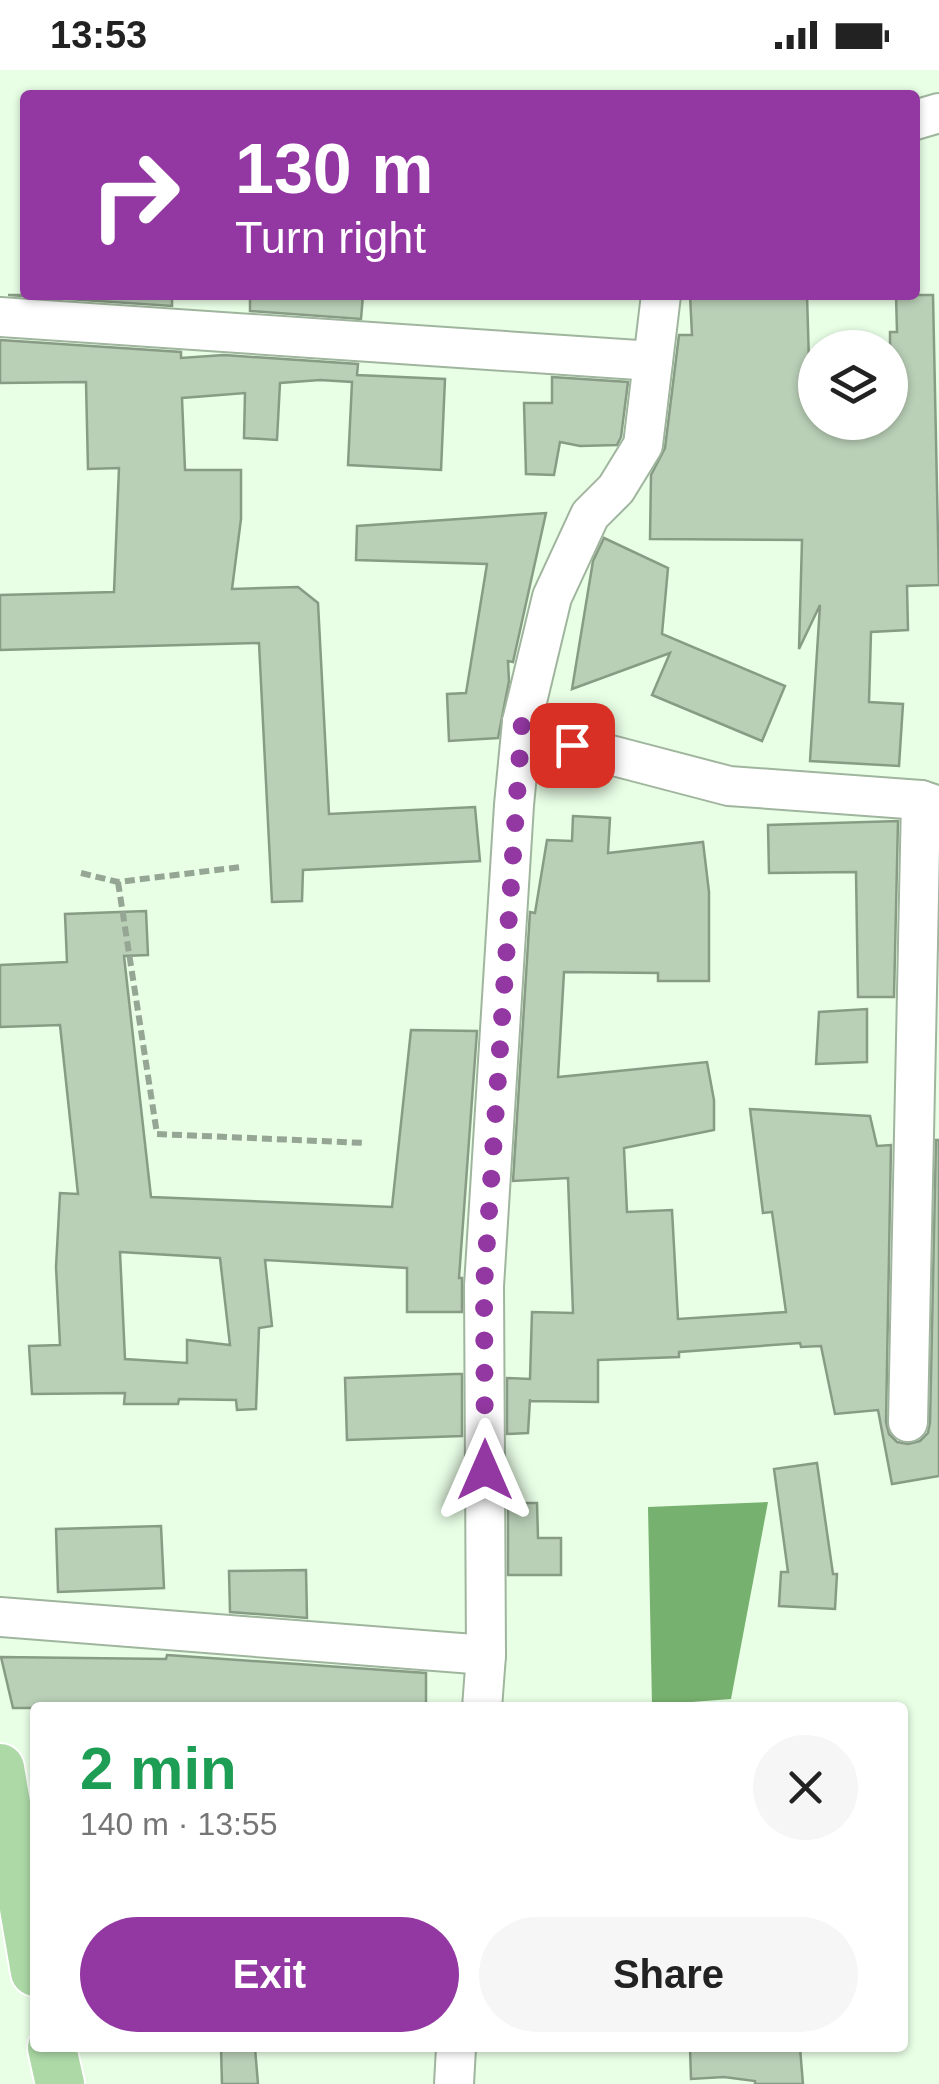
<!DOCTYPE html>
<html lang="en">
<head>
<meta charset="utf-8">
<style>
  :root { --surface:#fff; --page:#f6f6f6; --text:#222; --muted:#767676; --accent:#9338a2 }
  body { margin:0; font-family:Helvetica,sans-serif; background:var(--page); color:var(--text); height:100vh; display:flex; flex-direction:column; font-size:38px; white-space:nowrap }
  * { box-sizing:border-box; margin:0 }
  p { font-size:32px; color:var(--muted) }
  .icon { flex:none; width:55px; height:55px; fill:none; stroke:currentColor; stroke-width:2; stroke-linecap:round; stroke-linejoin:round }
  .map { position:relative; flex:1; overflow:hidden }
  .side { position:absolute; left:30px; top:1632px; width:878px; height:350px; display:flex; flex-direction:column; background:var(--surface); border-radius:10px; box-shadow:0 2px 8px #0004 }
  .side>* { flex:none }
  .guide { position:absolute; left:20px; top:20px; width:900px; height:210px; border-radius:10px; box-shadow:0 2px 8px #0004; background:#9338a2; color:#fff; overflow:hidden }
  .tools { position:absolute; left:798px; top:260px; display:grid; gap:20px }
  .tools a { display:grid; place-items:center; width:110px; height:110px; border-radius:50%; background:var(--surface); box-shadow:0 2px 8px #0004; font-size:50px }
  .pin { position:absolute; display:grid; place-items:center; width:85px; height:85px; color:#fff; margin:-42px; border-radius:20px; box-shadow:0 5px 15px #0006 }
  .me { position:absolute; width:110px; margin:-55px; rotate:0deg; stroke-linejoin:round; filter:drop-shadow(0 0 8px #0008) }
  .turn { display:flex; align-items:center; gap:35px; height:210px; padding:0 50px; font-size:45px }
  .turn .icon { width:130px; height:130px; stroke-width:2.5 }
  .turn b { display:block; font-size:70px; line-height:85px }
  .round { display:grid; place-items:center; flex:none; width:105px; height:105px; border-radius:52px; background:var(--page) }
  .headline { display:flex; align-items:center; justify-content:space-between; height:170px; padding:0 50px }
  h1 { font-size:60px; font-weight:800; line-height:75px; color:#1e9e55 }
  .primary-button { display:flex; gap:20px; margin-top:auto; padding:20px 50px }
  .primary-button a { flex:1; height:115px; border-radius:60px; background:var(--accent); color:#fff; font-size:40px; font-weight:800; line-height:115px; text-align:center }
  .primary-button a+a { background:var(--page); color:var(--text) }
  .status { display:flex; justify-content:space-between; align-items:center; height:70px; padding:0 50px; background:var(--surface); direction:ltr }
  .status svg { height:28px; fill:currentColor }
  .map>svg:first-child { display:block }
</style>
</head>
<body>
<div class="status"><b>13:53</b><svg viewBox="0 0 49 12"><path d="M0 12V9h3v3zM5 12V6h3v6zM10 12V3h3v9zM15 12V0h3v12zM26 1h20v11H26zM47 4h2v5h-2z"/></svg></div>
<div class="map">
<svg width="939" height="2014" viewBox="0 0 939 2014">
  <rect width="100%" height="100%" fill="#e8fee5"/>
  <path fill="#77b16f" d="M768,1432l-37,197 -79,6 -4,-198z"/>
  <g fill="#b9cfb6" stroke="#889c85" stroke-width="2.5" fill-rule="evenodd">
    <path d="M8,225h164v11z"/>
    <path d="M250,225h113l-2,24 -111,-8z"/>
    <path d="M690,225h117l2,67h6v60h75v-90h7l-1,-37h37l6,290 -32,1 1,44 -37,2 -2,70 34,2 -4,62 -89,-5 10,-156 -21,44 3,-109 -152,-1 1,-64 14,-27 14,-113h13z"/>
    <path d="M0,270l181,12v6l43,-3 134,9 -1,11 88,4 -4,91 -93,-5 4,-83 -32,-2 -40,3 -3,57 -33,-2 1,-45 -63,5 3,72h56v49l-9,70 66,-2 20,16 11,211 146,-7 5,54 -177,9 -1,31 -30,1 -13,-259 -259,7v-55l114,-3 5,-124 -31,1 -2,-87 -86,1z"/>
    <path d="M552,307l76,5 -7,55 -4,8 -37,1 -20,-4 -6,33 -28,-1 -2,-71h28z"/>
    <path d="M546,443l-33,149 -5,-1 1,20 -11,57 -49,3 -2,-47 19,-1 21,-129 -131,-4 1,-34z"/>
    <path d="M604,468l64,30 -6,66 123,52 -23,55 -110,-46 18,-42 -98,36 21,-128z"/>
    <path d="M573,746l37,2 -2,35 95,-11 6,50v89h-51v-8l-94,-1 -6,105 149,-15 7,38v30l-90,18 3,64 45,-2 6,109 108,-7 -14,-100 -9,1 -13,-104 120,7 7,30 14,-1 -5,277 3,12 8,8 11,2 12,-3 8,-8 2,-11 6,-282h3v336l-47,8 -14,-74 -43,4 -14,-68 -20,1 -1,-4 -121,9v5l-81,3v42l-68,-1v-2l-2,34 -21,1v-56l23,1 2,-67 41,1 -5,-135 -55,3 17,-269 5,1 12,-73 25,1z"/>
    <path d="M898,751l-4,176h-36l-2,-125 -87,1 -1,-48z"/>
    <path d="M146,841l2,44 -24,1 27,241 241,10 19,-177 66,1 -18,247h3v34h-55v-44l-142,-8 7,66 -13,2 -3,81 -19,1 -1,-10 -57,-1 -1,5h-54l1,-11 -93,1 -3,-48 31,-1 -4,-78 4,-74 18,1 -18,-169 -60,2v-62l67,-3 -2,-48zM120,1182l100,6 10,87 -43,-5v23l-62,-4z"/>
    <path d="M867,939v53l-51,2 3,-52z"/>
    <path d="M455,1304h7v62l-115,4 -2,-62z"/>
    <path d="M817,1393l16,111h4l-2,35 -56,-3 2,-34h7l-14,-103z"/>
    <path d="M508,1433h29l1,35h23v37h-53z"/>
    <path d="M161,1456l3,62 -106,4 -2,-63z"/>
    <path d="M306,1500l1,48 -77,-6 -1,-41z"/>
    <path d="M167,1585l259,18v35h-413l-12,-51 165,2z"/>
    <path d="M221,1978h34l3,36h-36z"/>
    <path d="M690,1978h110l3,36h-48v-3l-31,-4 -33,2z"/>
  </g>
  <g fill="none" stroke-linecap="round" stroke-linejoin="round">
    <defs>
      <g id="minor">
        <path d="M915,50l24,-7"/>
        <path d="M0,247l653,44"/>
        <path d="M522,652l50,23 157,41 192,14 18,6"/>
        <path d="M908,1352l13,-622"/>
        <path d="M0,1547l486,38"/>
        <path d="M482,1638l4,-53 -2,-369 30,-481 8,-83 30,-125 38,-82 26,-26 27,-44 18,-150"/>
        <path d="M454,2014l2,-36"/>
      </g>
      <g id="major">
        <path d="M0,1698l35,204"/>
        <path d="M52,1978l8,36"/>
      </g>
    </defs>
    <use href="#minor" stroke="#a0b59d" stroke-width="42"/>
    <use href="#major" stroke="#fff" stroke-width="52"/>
    <g stroke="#96a694" stroke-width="6" stroke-dasharray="10 5" stroke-linecap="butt">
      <path d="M81,803l37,9 123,-15"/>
      <path d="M118,812l39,252 209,9"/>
    </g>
    <use href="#minor" stroke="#fff" stroke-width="38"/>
    <use href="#major" stroke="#acd9a6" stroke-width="48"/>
  </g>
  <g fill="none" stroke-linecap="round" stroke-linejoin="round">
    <path stroke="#9338a2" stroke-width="18" stroke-dasharray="0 32.4" d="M485,1400l-1,-184 38,-564 50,23"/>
  </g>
</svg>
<div class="tools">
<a><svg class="icon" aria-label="layers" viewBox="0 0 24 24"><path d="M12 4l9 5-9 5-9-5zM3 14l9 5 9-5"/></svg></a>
</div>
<div class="pin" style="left:572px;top:675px;background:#d93025"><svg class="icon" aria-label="arrive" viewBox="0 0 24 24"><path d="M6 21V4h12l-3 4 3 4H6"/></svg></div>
<svg class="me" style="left:485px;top:1400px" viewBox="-20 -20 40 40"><path d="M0-17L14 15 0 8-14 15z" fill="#9338a2" stroke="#fff" stroke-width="4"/></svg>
<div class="guide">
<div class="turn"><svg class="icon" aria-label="right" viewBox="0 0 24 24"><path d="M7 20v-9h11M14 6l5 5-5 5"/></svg><div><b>130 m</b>Turn right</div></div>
</div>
<section class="side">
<div class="headline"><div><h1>2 min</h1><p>140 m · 13:55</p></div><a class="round"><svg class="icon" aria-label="close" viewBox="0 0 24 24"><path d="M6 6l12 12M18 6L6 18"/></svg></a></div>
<div class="primary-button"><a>Exit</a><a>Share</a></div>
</section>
</div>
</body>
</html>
